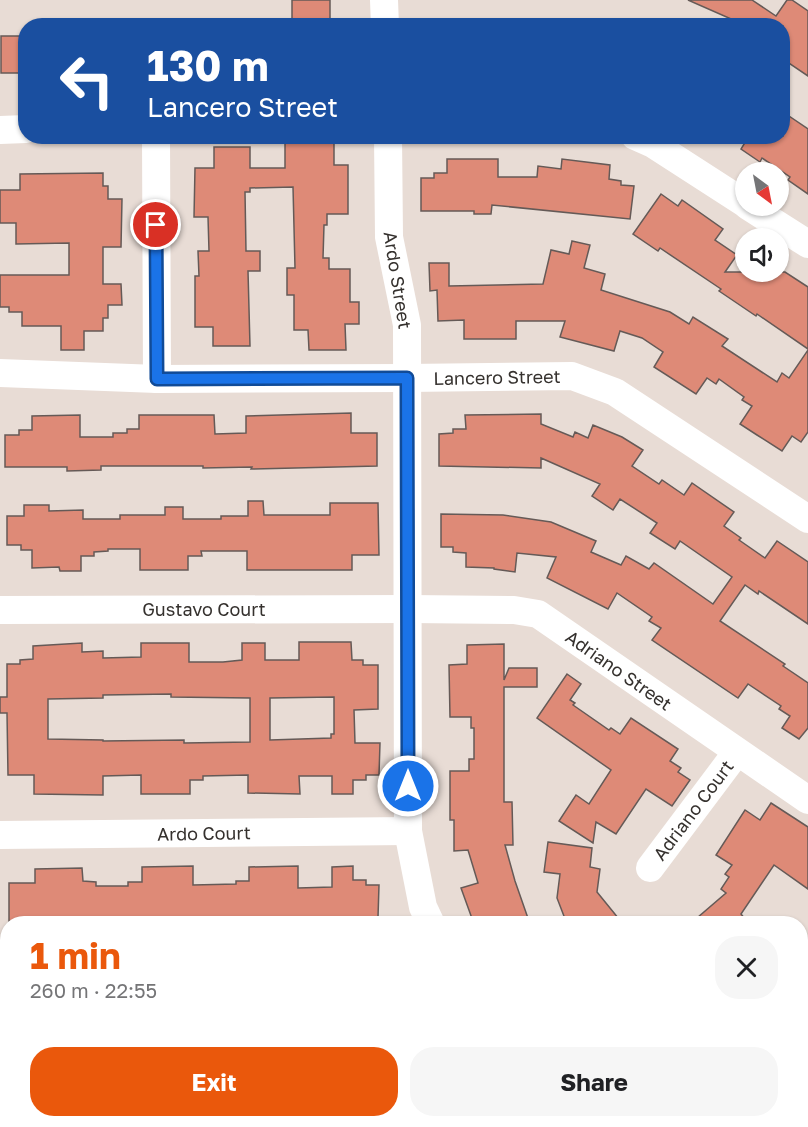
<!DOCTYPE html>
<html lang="en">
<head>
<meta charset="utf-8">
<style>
  :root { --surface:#fff; --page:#f6f6f6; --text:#202124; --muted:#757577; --accent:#ea580c }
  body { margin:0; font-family:"Golos Text",sans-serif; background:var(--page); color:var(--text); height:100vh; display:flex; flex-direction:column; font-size:22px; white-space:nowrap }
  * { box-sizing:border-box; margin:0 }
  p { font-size:20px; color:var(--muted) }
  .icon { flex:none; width:33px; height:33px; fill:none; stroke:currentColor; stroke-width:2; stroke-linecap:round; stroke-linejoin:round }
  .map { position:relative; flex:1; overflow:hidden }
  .details { position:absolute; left:0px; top:916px; width:808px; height:212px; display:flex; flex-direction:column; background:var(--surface); border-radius:24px 24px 0 0; box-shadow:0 2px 4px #0004 }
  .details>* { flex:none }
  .hud { position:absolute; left:18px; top:18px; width:772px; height:126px; border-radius:24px; box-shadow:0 2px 4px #0004; background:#1a4fa0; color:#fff; overflow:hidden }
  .needle { width:39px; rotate:148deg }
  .controls { position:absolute; left:735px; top:162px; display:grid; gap:12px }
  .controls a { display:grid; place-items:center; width:54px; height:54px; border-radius:50%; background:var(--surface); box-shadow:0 2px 4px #0004; font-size:30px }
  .pin { position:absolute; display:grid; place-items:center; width:51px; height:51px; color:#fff; margin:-26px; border:3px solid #fff; border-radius:50%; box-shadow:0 2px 6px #0007 }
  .me { position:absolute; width:66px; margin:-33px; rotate:0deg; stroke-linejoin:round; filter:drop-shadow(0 0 4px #0008) }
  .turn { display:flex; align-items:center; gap:21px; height:126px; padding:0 30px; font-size:27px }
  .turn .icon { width:78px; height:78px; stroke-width:2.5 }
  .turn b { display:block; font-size:42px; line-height:51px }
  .round { display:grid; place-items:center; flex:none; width:63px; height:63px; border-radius:24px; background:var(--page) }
  .summary { display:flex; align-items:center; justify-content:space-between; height:102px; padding:0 30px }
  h1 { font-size:36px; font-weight:700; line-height:45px; color:var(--accent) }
  .cta { display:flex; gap:12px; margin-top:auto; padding:12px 30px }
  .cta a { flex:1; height:69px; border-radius:24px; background:var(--accent); color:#fff; font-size:24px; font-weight:700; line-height:69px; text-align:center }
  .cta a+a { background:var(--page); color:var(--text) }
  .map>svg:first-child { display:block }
</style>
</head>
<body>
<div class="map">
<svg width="808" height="1127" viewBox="0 0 808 1127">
  <rect width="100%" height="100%" fill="#e8dcd5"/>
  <g fill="#de8a77" stroke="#655a57" stroke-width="1.5" fill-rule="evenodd">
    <rect x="292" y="0" width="38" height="21"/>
    <path d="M688,0h64l24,16 11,-16h5l16,11v65l-25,-17v-33h-36z"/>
    <rect x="1" y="36" width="25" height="37"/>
    <path d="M783,112l25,17v65l-20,-14 2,-3 -28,-19 -2,4 -19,-13 8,-13h34z"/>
    <path d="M285,138h49v27h14v49h-21v11h-3l-1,33h6v11h21v33h9v22h-14l1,26h-37l-1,-20h-14v-35h-7v-27h8l-2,-81 -43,1v4h-5l1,59h14v20h-12l2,75h-37v-19h-18v-51h4l-1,-25h11l-1,-34h-14l1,-49h19v-21h36v21h35z"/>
    <path d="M447,159h51v18h39l1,-11 23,3 1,-10 48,6 -1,14 12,2v4l13,1 -4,33 -138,-14 -1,9h-17v-3h-53v-33h13v-5h13z"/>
    <path d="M103,173v13h5v13h14l-1,48h-18v37h18l1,21h-14v13h-5v13h-19v19h-23v-24h-39v-14h-13v-5h-9v-32h69v-32l-53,1v-21h-16v-33h20v-16z"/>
    <path d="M661,194l17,12 4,-6 41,29 -8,11 22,15 -12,17h60l23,15v62l-51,-35 -1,2 -37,-25 2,-2 -61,-41 -2,3 -25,-17z"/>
    <path d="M572,241l18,4 -6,23 21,6 -4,16 69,22 19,12 4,-7 35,22 -6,7 55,36 5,-9 7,5 19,-28v82l-7,10 -9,-6 -10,15 -25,-16 -17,-11 12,-18 -10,-6 2,-3 -25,-18 -3,5 -9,-6 -11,16 -42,-27 9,-15 -21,-14 -22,-7 -6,20 -54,-14 5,-16h-49v18h-52v-19l-26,1 -1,-31 -7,1 -1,-28h20v23l94,-2 8,-34 18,4z"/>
    <path d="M351,413v20h26v33l-126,3 1,-2 -49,1v-2h-102v4l-34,1v-4h-62v-32h14v-5h13v-14l48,-1v22h33v-4h14v-4h12v-14h75l1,19 31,-1v-17z"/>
    <path d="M541,414v10l32,13 2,-5 13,6 5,-13 29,12 21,13 -11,16 27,18 3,-4 22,15 8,-12 42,29 -10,14 17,12 -2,2 26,18 12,-17 31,21v62l-49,-33 -1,3 -13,-9 -25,36 65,43 -2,2 25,17v45l-9,11 -17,-11 8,-12 -11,-7 2,-3 -33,-22 -10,14 -86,-58 9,-12 -12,-7 3,-4 -35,-24 -9,16 -61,-31 9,-21 -39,-4 -2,19 -21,-3v-1l-28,-1v-14l-13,-1v-5h-12v-33l62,1 48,7 45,19 -5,11 30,13 5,-9 23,13 5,-6 59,41 19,-27 -52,-36 -5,8 -25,-16 7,-10 -37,-24 -7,11 -21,-14 8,-12 -59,-26v10l-102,-2v-32l14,-1v-4h13l-1,-14z"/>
    <path d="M248,501h15l1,14h66v-12h48l1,52h-27v15h-105v-19h-46l1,5h-14v14h-48v-21h-32v2l-14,1v4h-13v15h-21l-1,-4 -27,1v-18h-11v-5h-14v-29h17v-11h25v6l34,-1v9h37v-4h45v-8h18v12h38v-3h27z"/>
    <path d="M299,642h52l1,18h11v5h15v44l-24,1 1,33h25l-1,32h-13v5h-13v14h-21v-18h-33l1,18 -52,-1v-18l-45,1v4h-13v14h-49v-19l-38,1v19l-69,-1v-19h-26l-1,-62h-7v-16h7v-33h13v-4l13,-1v-13l49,-3v9l21,-1v7l38,-1v-14h48v19h34l19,-2v-17h23v17h34zM171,694v3l79,1v44l-66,1v-3l-81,1v-1l-55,-1v-40l55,-1v-3zM334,697v37h-3v4l-61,2v-42z"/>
    <path d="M504,644v36l5,-12h28v19h-33v115h8l1,43h-8l10,36 15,43h-56l-13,-36 17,-5 -10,-33 -14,1v-31h-4v-49h19v-12h5v-31h-3v-11h-21l-1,-52 18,-1v-19z"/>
    <path d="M567,674l14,10 -11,16 5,3 -2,2 36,25 2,-2 9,6 11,-16 47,31 -8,12 11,7 -3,4 12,8 -18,26 -26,-17 -30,45 -20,-12 -3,21 -34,-22 17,-26 13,9 22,-34 -74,-52z"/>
    <path d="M771,803l37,24v62l-34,-24 -33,49 8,10h-59l36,-31 -5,-4 8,-12 -4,-3 7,-9 -16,-10 29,-45 15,10z"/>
    <path d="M548,842l44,6 -2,19 10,2 -3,23 26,32h-56l-10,-26 3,-24 -16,-2z"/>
    <path d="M193,866v19l43,-1v-3h13v-14l49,-1v22l34,-1v-20l21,-1v14h13v5h13l-1,32h-60v4l-49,1h-25v-4l-31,1v3h-52v2h-21v-6h-31v6h-25v-4l-75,1v-38h26v-14l47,-1 1,13 13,1v4h32v-4h14v-15z"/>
  </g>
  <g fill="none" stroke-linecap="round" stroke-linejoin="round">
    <g stroke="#fff" stroke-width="28">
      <path d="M384,0l1,26"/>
      <path d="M0,130l26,-1"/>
      <path d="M156,136l1,243"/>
      <path d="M388,136l1,101 18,88 1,506 15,76 8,17"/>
      <path d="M635,136l18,8 93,60"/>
      <path d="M748,206l60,38"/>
      <path d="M0,373l157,6 250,-1 165,-2 43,16 193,127"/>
      <path d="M0,610l409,-1 105,1 24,4 270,186"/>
      <path d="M0,835l408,-4"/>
      <path d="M650,868l87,-116"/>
      <path d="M0,1090h8"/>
      <path d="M262,1120v7"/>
      <path d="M510,1120l2,7 296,-4"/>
    </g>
  </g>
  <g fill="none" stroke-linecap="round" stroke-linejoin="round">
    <defs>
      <path id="route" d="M156,225l1,154 250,-1 1,408"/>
    </defs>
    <use href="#route" stroke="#114b97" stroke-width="15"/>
    <use href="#route" stroke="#1a73e8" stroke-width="10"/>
  </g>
  <g text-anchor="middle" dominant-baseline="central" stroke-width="6" stroke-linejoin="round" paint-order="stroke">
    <g font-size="18" fill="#35312e" stroke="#fff">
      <text transform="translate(398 280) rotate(81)">Ardo Street</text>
      <text transform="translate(497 377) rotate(-1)">Lancero Street</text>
      <text x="204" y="609">Gustavo Court</text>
      <text transform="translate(619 670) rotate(35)">Adriano Street</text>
      <text transform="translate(693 810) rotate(-53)">Adriano Court</text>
      <text transform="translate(204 833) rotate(-1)">Ardo Court</text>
    </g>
  </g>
</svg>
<div class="controls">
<a><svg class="needle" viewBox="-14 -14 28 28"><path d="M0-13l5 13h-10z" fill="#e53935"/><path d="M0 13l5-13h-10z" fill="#757577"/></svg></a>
<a><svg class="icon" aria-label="sound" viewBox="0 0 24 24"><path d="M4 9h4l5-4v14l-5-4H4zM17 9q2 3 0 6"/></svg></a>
</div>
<div class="pin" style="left:156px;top:225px;background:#d93025"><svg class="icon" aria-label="arrive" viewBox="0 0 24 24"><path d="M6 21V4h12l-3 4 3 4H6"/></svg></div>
<svg class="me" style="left:408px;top:786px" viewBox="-20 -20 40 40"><circle r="17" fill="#1a73e8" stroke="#fff" stroke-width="3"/><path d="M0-11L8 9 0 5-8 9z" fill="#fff"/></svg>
<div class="hud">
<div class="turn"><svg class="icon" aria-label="left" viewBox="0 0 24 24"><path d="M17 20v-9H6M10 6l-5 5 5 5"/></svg><div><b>130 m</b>Lancero Street</div></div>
</div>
<section class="details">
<div class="summary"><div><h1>1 min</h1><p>260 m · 22:55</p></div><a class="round"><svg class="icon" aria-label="close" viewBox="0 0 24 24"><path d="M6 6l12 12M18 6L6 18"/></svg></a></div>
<div class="cta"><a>Exit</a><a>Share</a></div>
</section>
</div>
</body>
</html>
